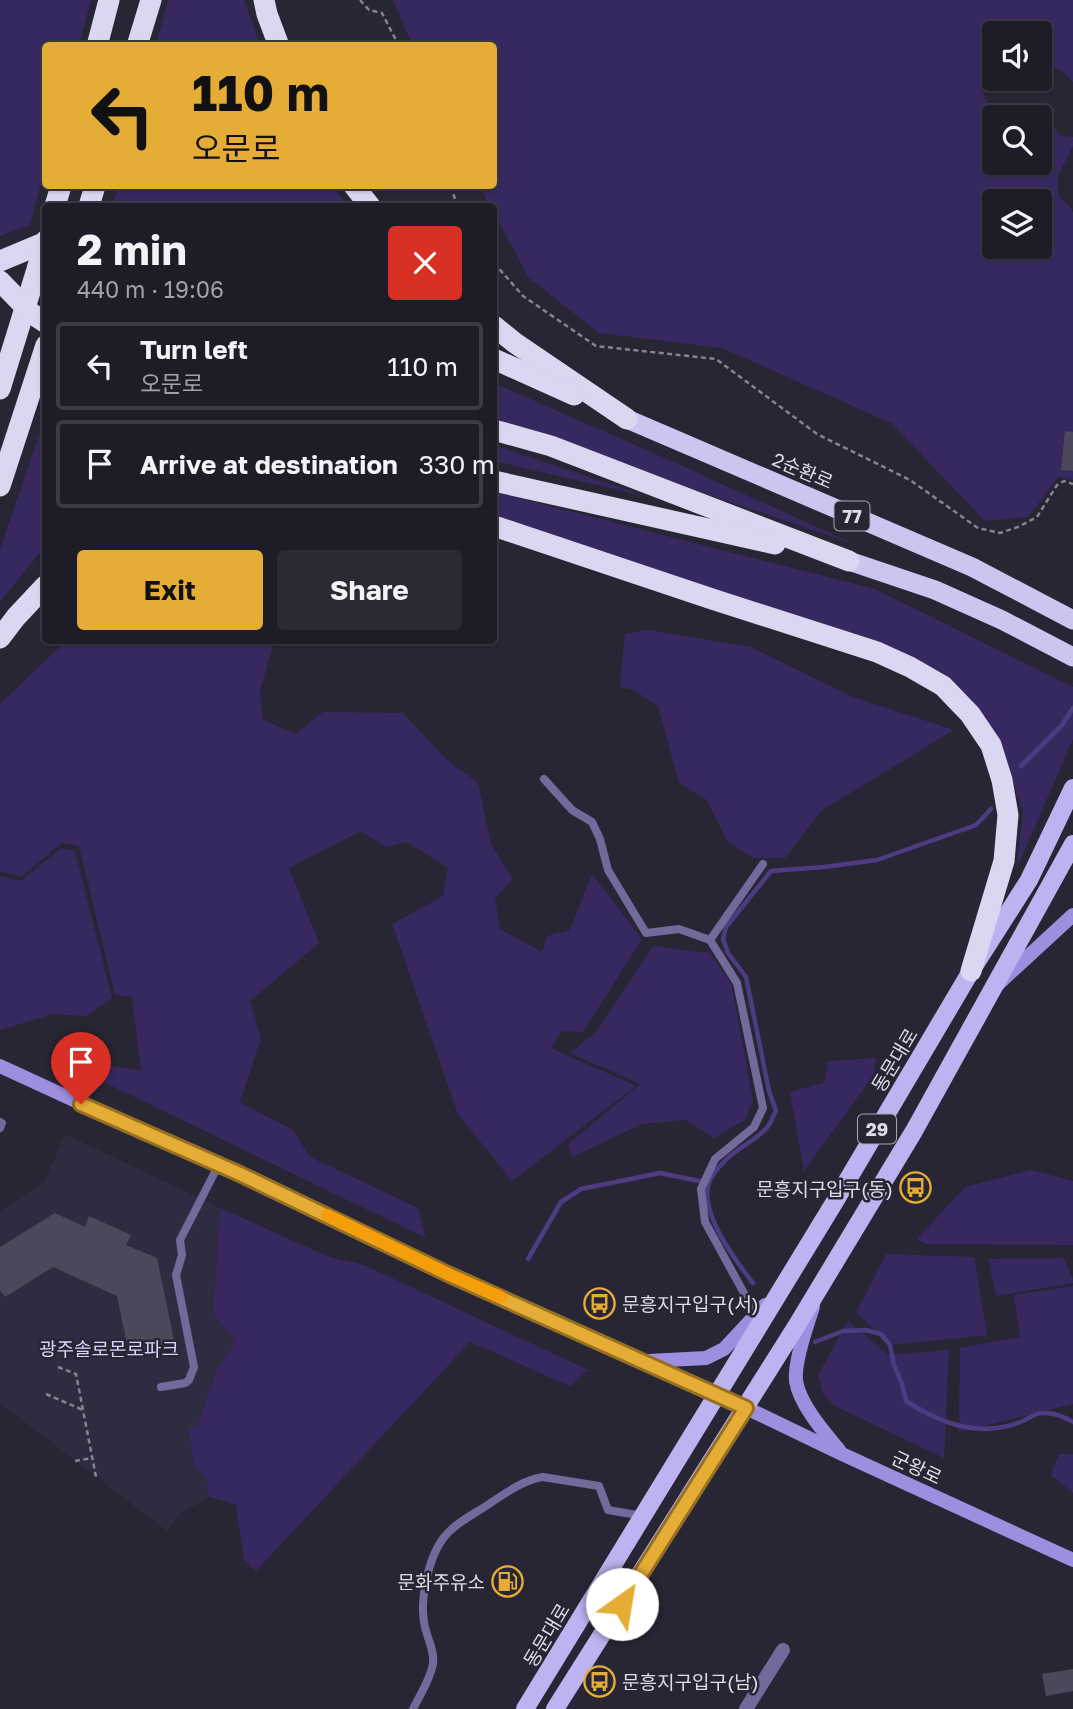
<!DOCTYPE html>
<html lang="en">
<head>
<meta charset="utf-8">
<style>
  :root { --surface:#1e1c27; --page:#2b2933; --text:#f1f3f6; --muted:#a1a1a7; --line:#3c3a44; --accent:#e5ad35 }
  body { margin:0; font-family:"Golos Text","Noto Sans KR",sans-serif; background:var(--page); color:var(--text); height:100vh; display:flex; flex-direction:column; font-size:26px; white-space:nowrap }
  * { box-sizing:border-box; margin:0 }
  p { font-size:23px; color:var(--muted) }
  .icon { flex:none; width:38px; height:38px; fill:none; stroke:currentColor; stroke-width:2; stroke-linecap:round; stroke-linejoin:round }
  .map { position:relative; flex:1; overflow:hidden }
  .sheet { position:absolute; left:42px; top:203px; width:455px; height:441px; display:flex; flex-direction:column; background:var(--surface); border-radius:7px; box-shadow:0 2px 5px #0004,0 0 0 2px var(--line) }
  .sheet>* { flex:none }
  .top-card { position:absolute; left:42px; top:42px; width:455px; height:147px; border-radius:7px; box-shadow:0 2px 5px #0004,0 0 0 2px var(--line); background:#e5ad35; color:#111; overflow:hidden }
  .controls { position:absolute; left:982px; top:21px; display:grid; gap:14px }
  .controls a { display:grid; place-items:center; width:70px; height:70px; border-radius:7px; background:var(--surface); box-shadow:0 2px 5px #0004,0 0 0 2px var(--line); font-size:35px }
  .pin { position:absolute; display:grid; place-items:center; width:60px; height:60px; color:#fff; margin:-72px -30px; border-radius:50% 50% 50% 0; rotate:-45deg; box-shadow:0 0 7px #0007 }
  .pin .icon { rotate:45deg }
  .me { position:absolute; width:77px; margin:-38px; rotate:32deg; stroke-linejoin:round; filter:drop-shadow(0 0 5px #0008) }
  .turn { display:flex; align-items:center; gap:24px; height:147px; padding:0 35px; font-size:32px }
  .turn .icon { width:91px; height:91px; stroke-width:2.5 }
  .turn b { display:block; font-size:49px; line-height:60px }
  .round { display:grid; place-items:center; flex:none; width:74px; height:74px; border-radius:7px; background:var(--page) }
  .overview { display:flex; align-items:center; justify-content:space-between; height:119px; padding:0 35px }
  h1 { font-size:42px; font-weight:700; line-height:52px }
  .primary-button { display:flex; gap:14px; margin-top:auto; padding:14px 35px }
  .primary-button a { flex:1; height:80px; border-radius:7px; background:var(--accent); color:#111; font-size:28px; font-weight:700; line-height:80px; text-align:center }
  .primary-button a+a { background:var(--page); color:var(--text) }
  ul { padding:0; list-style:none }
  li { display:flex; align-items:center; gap:21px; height:88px; margin:0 14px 10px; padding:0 21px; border:4px solid var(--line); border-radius:7px }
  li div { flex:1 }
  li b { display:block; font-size:26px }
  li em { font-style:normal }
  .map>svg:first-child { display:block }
</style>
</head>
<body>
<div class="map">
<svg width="1073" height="1709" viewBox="0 0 1073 1709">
  <rect width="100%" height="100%" fill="#282634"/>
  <path fill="#2f2b40" d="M65,1134l155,74 -7,106 23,27 -18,26 -20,57 11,73 -28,16 -14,18 -167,-128v-192l44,-28z"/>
  <g fill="#372960" fill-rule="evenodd">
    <path d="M0,0h91l-12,45 -33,1 -1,121 -15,58 -30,11z"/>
    <path d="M168,0h76l16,45h-104z"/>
    <path d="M393,0h680v82l-10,-10 -23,-14v-25h-46v36h-5l-7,6c-2,17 5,34 21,42h-9v46h46v-39l13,2 7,10 13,1v9l-15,30v19l13,13 2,5v267l-14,-4 -31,41 -43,4 -94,-98 -169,-75 -123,-15 -71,-56 -34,-65v-6h-4l-11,-20h15v-140l-82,-1zM994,201h46v46h-46z"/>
    <path d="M118,186h213l18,20h-237z"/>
    <path d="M494,383l175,77 185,84 -340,-115 -20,-5z"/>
    <path d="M45,418v132l-9,7 -36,45v-53z"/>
    <path d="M494,445l155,52 -155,-36z"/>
    <path d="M494,492l381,97 198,98v52l-57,131 7,-57 -23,-70 -53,-57 -453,-166z"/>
    <path d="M648,630l103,17 102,50 101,33 -133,81 -36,47h-32l-25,-16 -21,-42 -28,-17 -21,-77 -24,-16 -14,-3 5,-53z"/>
    <path d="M280,640l-7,5 -13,46 3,29 33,14 27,-22 80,1 42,45 33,25 13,61 22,35 -18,19 5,31 42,23 5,-16 23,-6 22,-56 50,65 -59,93 -21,-1 -11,17 85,38 -124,95 -54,-67 -66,-190 51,-28 5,-28 -41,-26 -21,5 -25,-16 -72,37 30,75 -69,58 11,37 -21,64 53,28 17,27 108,51 8,30 -370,-179 85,11 -9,-73 -17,-2 -36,-149 -17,-3 -41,34 -21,-6v-167l66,-63z"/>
    <path d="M61,848l14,3 37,147 -25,18 -34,-2 -53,16v-154l21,5z"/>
    <path d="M653,946l57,7 21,30 22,117 -8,20 -31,18 -28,-18 -44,4 -70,33 -4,-13 72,-60 -70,-31 25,-20z"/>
    <path d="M876,1058l-3,18 -69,95 -14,-79 35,-10 3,-21z"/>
    <path d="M1031,1170l42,11v64l-148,-1 -8,-5 48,-52z"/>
    <path d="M220,1208l109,49 35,8 224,105 -18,16 -100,-44 -214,229 -12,-11 -8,-56 -27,-7 -3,-20 -12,-10 -5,-38 9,-5 20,-57 18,-26 -23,-27z"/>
    <path d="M886,1254l88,3 13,78 -95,10 -36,-32z"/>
    <path d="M1064,1258l9,21v4l-77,13 -8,-37z"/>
    <path d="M1073,1286v118l-114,28 1,-84 60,-11 -6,-42z"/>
    <path d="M848,1321l40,34 61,-5 -5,108 -109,-52 -12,-12 -5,-19z"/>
    <path d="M1059,1454h14v39l-22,-18z"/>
  </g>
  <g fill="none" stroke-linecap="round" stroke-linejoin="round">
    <g stroke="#4d3c81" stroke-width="4.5">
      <path d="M1021,766l41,-41 11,-17"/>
      <path d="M528,1259l33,-57 20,-13 79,-16 44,9"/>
      <path d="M753,1283c-18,-23 -51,-67 -45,-97 3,-12 13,-22 22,-30 11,-10 31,-19 39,-31 3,-4 4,-10 7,-14l-7,-20 -23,-114 -18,-24 -5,-14 3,-12 45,-56 53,-4 53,-7 99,-35 15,-16"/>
      <path d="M815,1342l28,-11 23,-1 15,4 9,11 4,20 8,19 4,17c28,18 57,31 91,27 8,-1 18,-4 26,-7 6,-3 13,-8 19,-8 12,-1 21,4 31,9"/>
    </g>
  </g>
  <g fill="#4b4959">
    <path d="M1065,431l8,1v39l-12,-1z"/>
    <path d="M55,1213l30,14 4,-11 42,19 -5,10 31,13 18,87 -46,9 -12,-58 -64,-29 -48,30 -5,-7v-43z"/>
    <path d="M1073,1669v22l-27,5 -4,-22z"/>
  </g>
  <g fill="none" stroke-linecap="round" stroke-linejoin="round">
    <g stroke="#85848f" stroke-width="2.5" stroke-dasharray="5 3.5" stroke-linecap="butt">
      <path d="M360,0l9,10 13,3 17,33"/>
      <path d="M451,186l6,20"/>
      <path d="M494,263l29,33 73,50 120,13 101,75 93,46 68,48 22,5 18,-6 19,-10 20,-32 7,-4 9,3"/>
      <path d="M58,1367l18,7 20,103"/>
      <path d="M46,1394l37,16"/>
      <path d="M75,1461l17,-3"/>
    </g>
    <g stroke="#736a9c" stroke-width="8">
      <path d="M544,779l28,31 20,12 8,17 8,31 38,63 33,-4 31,11 27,43 26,125 -9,19 -39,32 -14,30 4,33 51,93"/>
      <path d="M710,940l53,-76"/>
      <path d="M0,1122l2,1 -2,5"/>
      <path d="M161,1387l24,-4 4,-3 5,-13 -18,-92 6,-20 -2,-15 39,-76"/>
      <path d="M413,1709c7,-14 17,-29 20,-45 2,-14 -7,-27 -9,-42 -4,-25 5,-68 22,-87 10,-12 26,-20 40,-29 17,-11 36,-26 57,-29l56,9 9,24 35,6"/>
    </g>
    <path stroke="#736a9c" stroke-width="14" d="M746,1709l37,-59"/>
    <g stroke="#9e8edf" stroke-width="14">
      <path d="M998,984l75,-69"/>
      <path d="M0,1066l128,59 112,49 210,100 267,120 125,60 231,106"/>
      <path d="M813,1307c-6,19 -19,55 -17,74 4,24 28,51 43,69"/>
      <path d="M649,1361l57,-3 18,-9 41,-44"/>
    </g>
    <g stroke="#beb3f1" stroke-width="18">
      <path d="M525,1709l309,-506 137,-232 58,-91 44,-92"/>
      <path d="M555,1709l242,-384 117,-194 159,-287"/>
    </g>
    <g stroke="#ccc5f0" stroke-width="19">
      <path d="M627,419l345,148 101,53"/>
      <path d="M849,561l86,29 67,30 71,37"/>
    </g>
    <g stroke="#dbd7f0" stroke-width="21">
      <path d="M264,0l3,14 12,32"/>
      <path d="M97,46l12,-46"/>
      <path d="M137,46l14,-46"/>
      <path d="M354,186l16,20"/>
      <path d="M55,206l6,-20"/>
      <path d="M89,206l6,-20"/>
      <path d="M0,261l46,-19"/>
      <path d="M494,326l21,17 112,76"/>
      <path d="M494,359l80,36"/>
      <path d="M0,389l38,-123"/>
      <path d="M494,430l57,16 298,115"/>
      <path d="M494,481l281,63"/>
      <path d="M0,486l46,-141"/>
      <path d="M494,526l218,73 165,53 33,15 33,19 27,28 21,31 11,35 6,35 -4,46 -33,110"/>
      <path d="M0,638l16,-21 30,-32"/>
    </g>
    <g stroke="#dbd7f0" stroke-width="21">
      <path d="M38,266l8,-26"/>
      <path d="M0,281l31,32 15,10"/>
    </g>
  </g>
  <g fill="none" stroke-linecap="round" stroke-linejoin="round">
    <defs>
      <path id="route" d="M81,1104l159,70 210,101 296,133 -124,196"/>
    </defs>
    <use href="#route" stroke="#957022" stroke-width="18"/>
    <use href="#route" stroke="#e5ad35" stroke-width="12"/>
    <path stroke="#f59e0b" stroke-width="12" d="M327,1215l123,60 51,22"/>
  </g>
  <defs>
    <symbol id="bus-ring" viewBox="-11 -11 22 22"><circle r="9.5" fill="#282634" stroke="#e5ad35" stroke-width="1.5"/><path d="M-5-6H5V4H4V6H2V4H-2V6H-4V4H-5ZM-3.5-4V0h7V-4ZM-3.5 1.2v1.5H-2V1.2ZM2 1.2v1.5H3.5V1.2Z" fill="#e5ad35"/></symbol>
    <symbol id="fuel-ring" viewBox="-11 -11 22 22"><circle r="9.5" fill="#282634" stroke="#e5ad35" stroke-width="1.5"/><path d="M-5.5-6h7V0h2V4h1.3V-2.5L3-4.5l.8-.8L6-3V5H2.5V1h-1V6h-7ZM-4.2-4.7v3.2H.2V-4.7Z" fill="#e5ad35"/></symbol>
  </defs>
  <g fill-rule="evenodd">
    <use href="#bus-ring" x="898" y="1170" width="35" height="35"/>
    <use href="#bus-ring" x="582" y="1286" width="35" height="35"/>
    <use href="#fuel-ring" x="490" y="1564" width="35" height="35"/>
    <use href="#bus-ring" x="582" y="1664" width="35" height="35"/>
  </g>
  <g text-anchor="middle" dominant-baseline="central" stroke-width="5" stroke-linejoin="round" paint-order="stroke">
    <g fill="#282634" stroke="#a7a6b1" stroke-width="2">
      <rect x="834.5" y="501.5" width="35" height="29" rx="5"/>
      <rect x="858" y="1114.5" width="38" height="29" rx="5"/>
    </g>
    <g font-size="18" font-weight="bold" fill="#dedde7">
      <text x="852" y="516">77</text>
      <text x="877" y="1129">29</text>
    </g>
    <g font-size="19" fill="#dedde7" stroke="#282634">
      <text transform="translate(803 470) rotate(23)">2순환로</text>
      <text transform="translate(894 1060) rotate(-59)">동문대로</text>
      <text transform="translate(917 1467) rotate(25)">군왕로</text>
      <text transform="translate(546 1635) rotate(-59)">동문대로</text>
    </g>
    <g font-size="19" fill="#dedde7" stroke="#282634" text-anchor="end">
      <text x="893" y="1188">문흥지구입구(동)</text>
      <text x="622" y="1303" text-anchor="start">문흥지구입구(서)</text>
      <text x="485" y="1581">문화주유소</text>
      <text x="622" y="1681" text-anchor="start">문흥지구입구(남)</text>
    </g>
    <g font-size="19" fill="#d9d3fc" stroke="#282634">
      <text x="109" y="1348">광주솔로몬로파크</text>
    </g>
  </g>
</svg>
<div class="controls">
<a><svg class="icon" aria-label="sound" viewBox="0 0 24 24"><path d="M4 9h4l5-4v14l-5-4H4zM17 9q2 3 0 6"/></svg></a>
<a><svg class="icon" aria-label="search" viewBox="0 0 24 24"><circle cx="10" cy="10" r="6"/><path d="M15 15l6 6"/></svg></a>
<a><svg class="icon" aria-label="layers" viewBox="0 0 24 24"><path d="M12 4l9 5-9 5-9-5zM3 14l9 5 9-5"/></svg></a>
</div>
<div class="pin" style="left:81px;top:1104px;background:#d93025"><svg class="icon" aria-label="arrive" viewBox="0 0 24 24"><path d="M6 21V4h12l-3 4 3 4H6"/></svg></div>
<svg class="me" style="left:622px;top:1604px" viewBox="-20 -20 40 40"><circle r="19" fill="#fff"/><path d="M0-13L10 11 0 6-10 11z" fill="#e5ad35"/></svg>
<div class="top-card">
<div class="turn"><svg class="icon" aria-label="left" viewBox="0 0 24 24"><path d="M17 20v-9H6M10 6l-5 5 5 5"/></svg><div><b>110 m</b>오문로</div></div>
</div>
<section class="sheet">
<div class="overview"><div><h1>2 min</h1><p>440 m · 19:06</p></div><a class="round" style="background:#d93025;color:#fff"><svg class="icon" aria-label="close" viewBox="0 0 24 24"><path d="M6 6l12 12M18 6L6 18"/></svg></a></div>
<ul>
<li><svg class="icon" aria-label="left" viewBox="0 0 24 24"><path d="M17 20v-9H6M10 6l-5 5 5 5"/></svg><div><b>Turn left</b><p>오문로</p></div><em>110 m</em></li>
<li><svg class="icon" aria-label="arrive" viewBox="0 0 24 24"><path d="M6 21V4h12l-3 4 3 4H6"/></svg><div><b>Arrive at destination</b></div><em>330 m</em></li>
</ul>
<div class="primary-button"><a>Exit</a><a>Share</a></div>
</section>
</div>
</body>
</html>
